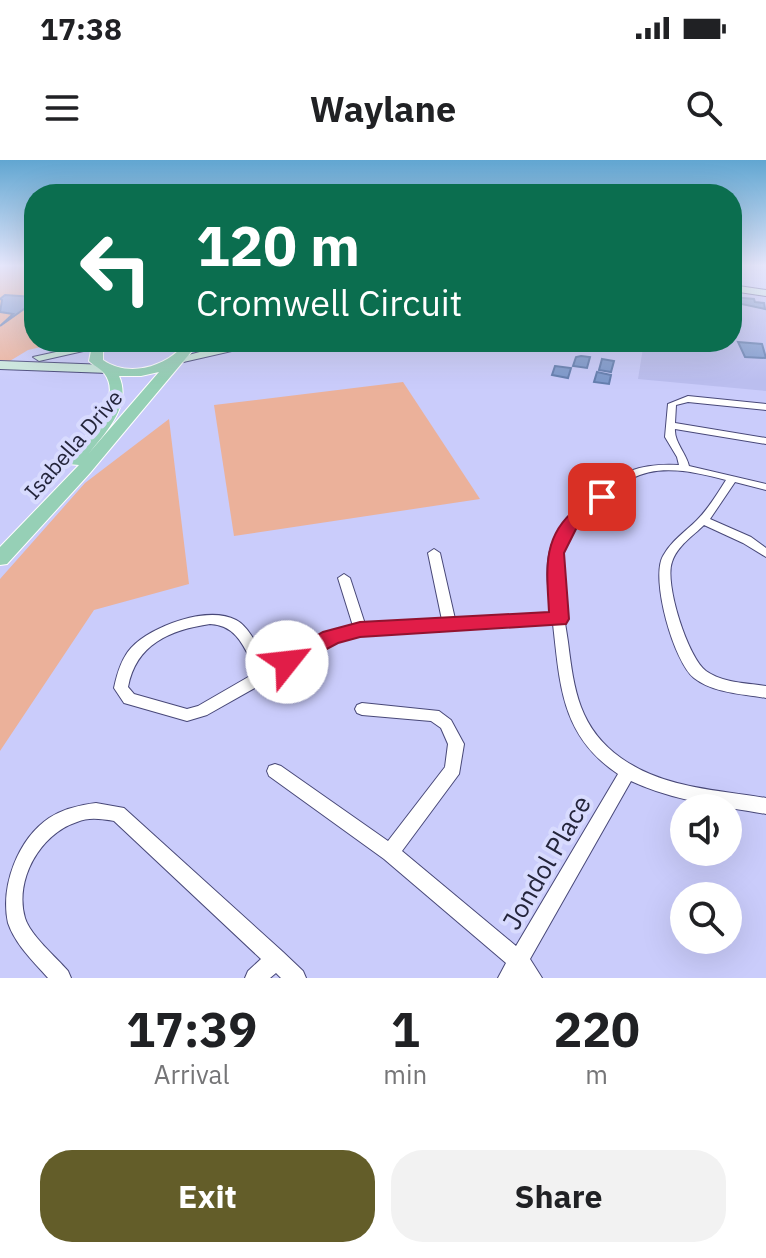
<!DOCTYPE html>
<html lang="en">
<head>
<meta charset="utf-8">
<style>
  :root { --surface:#fff; --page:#f2f2f2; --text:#202124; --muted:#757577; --accent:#635d29 }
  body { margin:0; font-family:"IBM Plex Sans",sans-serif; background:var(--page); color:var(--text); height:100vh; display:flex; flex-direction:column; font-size:30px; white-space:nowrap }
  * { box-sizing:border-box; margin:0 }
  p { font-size:26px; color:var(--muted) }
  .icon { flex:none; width:44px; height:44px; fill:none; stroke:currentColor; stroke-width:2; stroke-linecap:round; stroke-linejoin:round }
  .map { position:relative; height:818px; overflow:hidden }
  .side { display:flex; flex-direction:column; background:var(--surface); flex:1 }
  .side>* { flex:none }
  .hud { position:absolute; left:24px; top:24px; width:718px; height:168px; border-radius:32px; box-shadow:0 8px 32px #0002; background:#0b6e4f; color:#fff; overflow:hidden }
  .buttons { position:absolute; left:670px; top:634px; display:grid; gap:16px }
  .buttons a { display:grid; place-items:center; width:72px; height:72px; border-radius:50%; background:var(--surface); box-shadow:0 8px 32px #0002; font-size:40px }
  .pin { position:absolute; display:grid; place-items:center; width:68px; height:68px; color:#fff; margin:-34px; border-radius:16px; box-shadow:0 4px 12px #0006 }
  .me { position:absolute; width:88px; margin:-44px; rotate:61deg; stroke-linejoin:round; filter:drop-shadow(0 0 6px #0008) }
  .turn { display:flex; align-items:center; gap:28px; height:168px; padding:0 40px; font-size:36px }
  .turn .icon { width:104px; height:104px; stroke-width:2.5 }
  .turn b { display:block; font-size:56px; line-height:68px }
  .eta { display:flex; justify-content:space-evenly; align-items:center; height:136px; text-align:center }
  .eta b { font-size:48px; font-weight:700; line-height:56px }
  .cta { display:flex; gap:16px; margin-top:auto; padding:16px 40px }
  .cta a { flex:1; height:92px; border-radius:32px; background:var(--accent); color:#fff; font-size:32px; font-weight:700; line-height:92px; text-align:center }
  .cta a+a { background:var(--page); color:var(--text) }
  .status { display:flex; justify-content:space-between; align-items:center; height:56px; padding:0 40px; background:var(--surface); direction:ltr }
  .status svg { height:22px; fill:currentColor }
  header { display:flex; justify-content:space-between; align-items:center; height:104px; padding:0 40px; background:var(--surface); font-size:36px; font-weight:700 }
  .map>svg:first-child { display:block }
</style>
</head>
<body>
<div class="status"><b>17:38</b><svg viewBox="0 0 49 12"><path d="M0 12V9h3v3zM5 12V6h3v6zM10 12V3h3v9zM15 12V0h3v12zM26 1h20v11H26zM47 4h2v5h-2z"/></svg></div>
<header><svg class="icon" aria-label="menu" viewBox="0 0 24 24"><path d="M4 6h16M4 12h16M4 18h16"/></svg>Waylane<svg class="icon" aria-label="search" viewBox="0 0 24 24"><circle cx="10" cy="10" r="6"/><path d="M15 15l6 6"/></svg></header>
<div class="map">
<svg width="766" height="818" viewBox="0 0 766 818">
  <rect width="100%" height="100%" fill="#caccfb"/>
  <path fill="#bbbeef" d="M732,132l34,5v94l-128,-12 6,-37h88z"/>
  <g fill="#ebb19a">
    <path d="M0,106h34v76h29l-35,8 -28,17z"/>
    <path d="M403,222l77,117 -246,37 -20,-131z"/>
    <path d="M169,259l20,165 -95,26 -94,141v-172l85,-96z"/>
  </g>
  <g fill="#7f9acc" stroke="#657faf" stroke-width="2">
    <path d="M5,135l29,2v5l-34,24 13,-12 -13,-2 2,-12 -2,-1z"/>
    <path d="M732,137l22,2 1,3 9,1 1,6 -33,-7z"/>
    <path d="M738,182l24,2 4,14 -21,-1z"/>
    <path d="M581,196l9,1 -3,11 -14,-2 3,-9z"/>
    <path d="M602,199l12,2 -3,11 -12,-2z"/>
    <path d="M555,206l16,2 -3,10 -16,-3z"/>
    <path d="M597,212l14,3 -2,9 -15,-2z"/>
  </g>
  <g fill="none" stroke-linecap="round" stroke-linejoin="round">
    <defs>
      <g id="street">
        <path d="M688,236l78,8v6l-78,-8 -12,3 -1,18 91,15v6l-91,-15c-1,13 11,24 14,37l77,18v6l-31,-8 -25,37 41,18 15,11v9l-23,-14 -39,-18c-11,11 -27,21 -32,37 -8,21 16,96 34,109 17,12 41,12 60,15v12c-23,-4 -53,-5 -72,-20 -20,-16 -44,-99 -31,-122 8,-15 22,-24 34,-36 12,-12 20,-26 29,-40 -30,-8 -67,-17 -95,-1 -14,8 -26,20 -38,30 -14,11 -28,24 -32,43 -5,29 3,61 7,90 6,48 11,86 53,116 42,30 96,32 145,40v16c-46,-8 -92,-13 -135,-33l-101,178 12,19h-44l8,-15 -122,-104 -115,-83 -2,-5 2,-5 6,-2 6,2 107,75 57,-74 3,-23 -7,-16 -10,-7 -69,-6 -5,-2 -2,-4 2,-4 5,-2 77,8 12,9 13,24 -5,30 -57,77 114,95 102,-172c-57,-38 -58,-89 -65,-150l-193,10 -24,8 -129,73 -20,6 -63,-18 -10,-15c3,-14 7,-29 17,-40 20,-22 77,-43 105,-28 15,8 24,32 32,46l58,-32 27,-8 -15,-48 6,-4 6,4 15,46 77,-4 -14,-67 6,-4 6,4 15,66 96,-4c-2,-22 -7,-47 0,-68 7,-23 57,-67 79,-76 16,-6 32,-7 49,-6l-2,-8 -12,-20 3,-33zM210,464c28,1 35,26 47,48l-59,34 -11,3 -53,-15 -6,-7c8,-43 42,-57 82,-63z"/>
        <path d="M96,643l28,5 159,144 20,19 3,7h-25l-5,-5 -6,5h-25l3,-7 13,-12 -147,-138c-13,-2 -25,-4 -37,1 -37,12 -63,58 -52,96 5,17 31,39 43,53l3,7h-23c-15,-17 -33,-34 -40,-55 -8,-37 10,-84 41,-105 14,-9 30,-13 47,-15z"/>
      </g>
      <g id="secondary">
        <path d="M732,125l34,5v6l-34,-5z"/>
        <path d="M102,182l8,3 -71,16 -6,-4z"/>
        <path d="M238,182h33l-92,21 -6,-4z"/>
        <path d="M0,201l108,4 6,4 -6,4 -108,-4z"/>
      </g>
      <path id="primary" d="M102,182h14l-13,10v8c23,16 55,9 75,-9v-9h12l1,10 -101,121 -83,91 -7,1v-18l79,-82 -11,-1 -2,-3c14,-20 60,-60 38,-88 -3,-4 -11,-8 -15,-12l2,-10zM159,212l-70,81c18,-22 43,-48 30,-77h22z"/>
    </defs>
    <use href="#street" stroke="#484878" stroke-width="2"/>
    <use href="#secondary" stroke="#484878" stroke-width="2"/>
    <use href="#primary" stroke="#fff" stroke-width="2"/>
    <use href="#street" fill="#fff" fill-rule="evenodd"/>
    <use href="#secondary" fill="#cae7db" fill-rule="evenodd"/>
    <use href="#primary" fill="#96d0b6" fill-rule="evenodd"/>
  </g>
  <linearGradient id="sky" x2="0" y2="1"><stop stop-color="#61a6d1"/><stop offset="0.48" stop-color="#e7e8fd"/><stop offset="1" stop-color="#e7e8fd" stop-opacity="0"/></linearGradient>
  <rect width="766" height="220" fill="url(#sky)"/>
  <path fill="#e11d48" stroke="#92132f" stroke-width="2" d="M602,332l8,5 -31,26 -15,30 5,66 -3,5 -206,13 -22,6 -51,27 -7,-2 -3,-6 3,-6 43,-24 37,-10 189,-10c-2,-40 -8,-75 27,-103 8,-6 16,-14 26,-17z"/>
  <g text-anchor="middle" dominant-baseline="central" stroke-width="8" stroke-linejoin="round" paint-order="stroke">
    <g font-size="22" fill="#24253b" stroke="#d8dbfe">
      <text transform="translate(73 284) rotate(-49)">Isabella Drive</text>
    </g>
    <g font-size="26" fill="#24253b" stroke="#d8dbfe">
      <text transform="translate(546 702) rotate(-60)">Jondol Place</text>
    </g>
  </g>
</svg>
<div class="buttons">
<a><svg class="icon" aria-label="sound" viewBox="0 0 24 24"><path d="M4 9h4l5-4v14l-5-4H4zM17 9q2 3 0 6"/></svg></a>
<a><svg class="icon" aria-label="search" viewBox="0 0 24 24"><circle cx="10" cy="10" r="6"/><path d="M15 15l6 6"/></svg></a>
</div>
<div class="pin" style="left:602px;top:337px;background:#d93025"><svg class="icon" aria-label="arrive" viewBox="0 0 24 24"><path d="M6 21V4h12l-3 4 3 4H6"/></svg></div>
<svg class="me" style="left:287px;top:502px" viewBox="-20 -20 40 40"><circle r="19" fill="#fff"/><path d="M0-13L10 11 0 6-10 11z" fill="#e11d48"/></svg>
<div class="hud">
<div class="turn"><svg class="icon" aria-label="left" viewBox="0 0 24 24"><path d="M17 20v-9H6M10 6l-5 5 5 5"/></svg><div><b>120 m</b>Cromwell Circuit</div></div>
</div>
</div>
<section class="side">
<div class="eta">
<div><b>17:39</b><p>Arrival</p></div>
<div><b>1</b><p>min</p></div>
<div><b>220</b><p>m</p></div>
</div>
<div class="cta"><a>Exit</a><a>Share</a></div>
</section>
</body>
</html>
